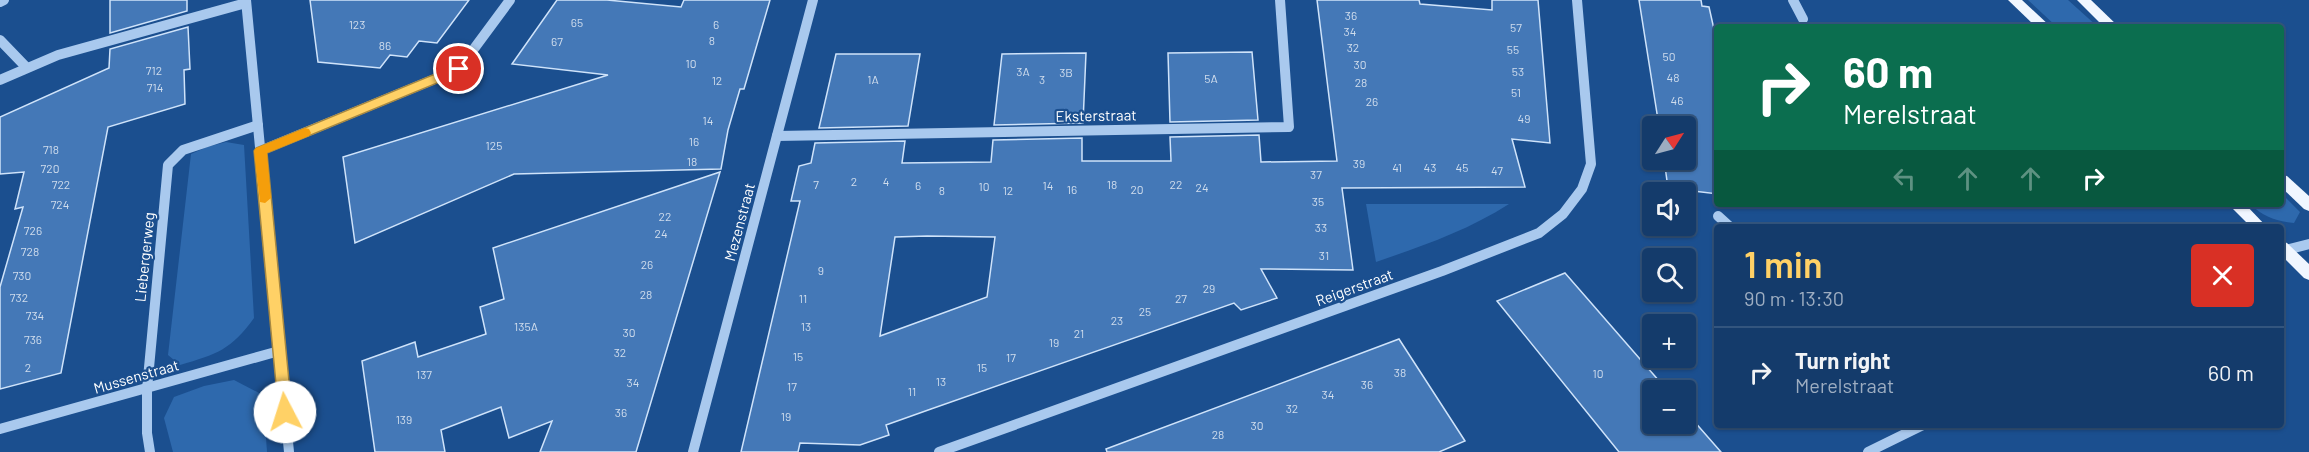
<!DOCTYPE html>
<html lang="en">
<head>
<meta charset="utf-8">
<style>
  :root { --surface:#143b6b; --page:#214673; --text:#f1f3f6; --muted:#9dadc1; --line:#33557e; --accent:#ffd166 }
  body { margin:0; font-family:Barlow,sans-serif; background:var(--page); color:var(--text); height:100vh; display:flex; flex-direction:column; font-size:22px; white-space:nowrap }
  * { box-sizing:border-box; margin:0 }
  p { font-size:20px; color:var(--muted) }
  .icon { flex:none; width:33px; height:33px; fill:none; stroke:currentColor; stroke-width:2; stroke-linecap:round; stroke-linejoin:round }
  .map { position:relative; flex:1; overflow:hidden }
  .panel { position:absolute; left:1714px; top:224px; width:570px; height:204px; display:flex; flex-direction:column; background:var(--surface); border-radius:6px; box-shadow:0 2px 4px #0004,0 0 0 2px var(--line) }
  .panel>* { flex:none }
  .guide { position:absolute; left:1714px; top:24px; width:570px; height:183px; border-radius:6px; box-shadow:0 2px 4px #0004,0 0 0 2px var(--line); background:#0b6e4f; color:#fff; overflow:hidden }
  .needle { width:39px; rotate:54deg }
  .controls { position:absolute; left:1642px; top:116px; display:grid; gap:12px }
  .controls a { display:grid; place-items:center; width:54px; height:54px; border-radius:6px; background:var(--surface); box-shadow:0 2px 4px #0004,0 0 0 2px var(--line); font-size:30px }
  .pin { position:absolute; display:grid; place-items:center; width:51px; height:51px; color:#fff; margin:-26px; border:3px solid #fff; border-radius:50%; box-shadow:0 2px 6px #0007 }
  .me { position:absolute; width:66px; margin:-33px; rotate:355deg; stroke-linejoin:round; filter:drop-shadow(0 0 4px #0008) }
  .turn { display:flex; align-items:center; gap:21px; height:126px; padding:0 30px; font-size:27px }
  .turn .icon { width:78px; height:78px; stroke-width:2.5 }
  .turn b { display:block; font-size:42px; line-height:51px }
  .lanes { display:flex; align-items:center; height:57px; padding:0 30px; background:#0003; justify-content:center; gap:30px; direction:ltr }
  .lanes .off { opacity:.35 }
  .round { display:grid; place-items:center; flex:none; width:63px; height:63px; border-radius:6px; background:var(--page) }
  .summary { display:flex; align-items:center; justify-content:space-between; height:102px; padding:0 30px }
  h1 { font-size:36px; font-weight:600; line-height:45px; color:var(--accent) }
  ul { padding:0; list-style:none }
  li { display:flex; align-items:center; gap:18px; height:90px; padding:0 30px; border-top:2px solid var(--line) }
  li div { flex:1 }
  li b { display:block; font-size:22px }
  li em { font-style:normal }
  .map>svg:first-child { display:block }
</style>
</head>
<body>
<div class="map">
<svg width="2309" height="452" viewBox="0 0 2309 452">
  <rect width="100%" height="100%" fill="#1b4f8f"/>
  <g fill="#2e69ad">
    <path d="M2028,0h40l30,27h-41z"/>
    <path d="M226,142l18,3 10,173c-23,32 -37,36 -74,47l-12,-10 23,-201 16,-7z"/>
    <path d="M2282,194l18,18 -6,11c-19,-2 -30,-6 -44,-19h32z"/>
    <path d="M1366,204h143c-42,27 -87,42 -133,58z"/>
    <path d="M234,380l29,15 4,57h-94l-9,-34 10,-21 30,-11z"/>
  </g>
  <g fill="#4478b7" stroke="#cfe3fa" stroke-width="1.5" fill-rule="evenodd">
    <path d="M110,0h77v11l-77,22z"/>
    <path d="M310,0h159l-32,43 -18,-2 -12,16 -17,-2 -10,13 -62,-6z"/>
    <path d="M557,0h50l74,7 3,-7h86l-26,89h-4l-12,41 -7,39 -207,5 -159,69 -12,-86 265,-82 -96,-11z"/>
    <path d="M1317,0h102l1,4 72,6v-10h46l12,143 -38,-4 13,48 -183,1 11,82 -92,-1 16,29 -36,12 -7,-7 -303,106 -45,16 3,10 -29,10 -60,-2 -2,9h-57l59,-251h-9l8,-35 12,-3 4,-20 90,-2 -3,22 89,-1 2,-22 89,-2v23h89l-1,-24 89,-2 2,27 76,-1zM927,236l68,1 -8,60 -107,39 15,-99z"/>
    <path d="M1639,0h62l1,6 7,1 9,40v147l-50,-6 -4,-29h22v-33h-27z"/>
    <path d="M188,27l2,42 -6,1 1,34 -77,23 -47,246 -61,16v-102l23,-80 -8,2 9,-37 -24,2v-57l109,-49 1,-19z"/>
    <path d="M1252,52l6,68 -88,2 -2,-69z"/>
    <path d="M1086,53l-3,70 -89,2 8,-71z"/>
    <path d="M836,54h84l-12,72 -89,2z"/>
    <path d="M720,172l-84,280h-96l12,-31 -43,17 -8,-31 -60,23 4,22h-70l-13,-91 53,-19 3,15 68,-23 -6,-27 24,-8 -11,-51z"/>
    <path d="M1565,273l102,117h-14v33h33v-11l35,40h-102l-122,-151z"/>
    <path d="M1399,339l66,102 -26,11h-332l-1,-3z"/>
  </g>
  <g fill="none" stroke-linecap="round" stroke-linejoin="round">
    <g stroke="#a9c9ee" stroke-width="10">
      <path d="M246,0l43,452"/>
      <path d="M1793,0l10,19"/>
      <path d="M0,2l4,-2"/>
      <path d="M0,40l26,27"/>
      <path d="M0,80l58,-25 188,-52"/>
      <path d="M777,136l512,-9 -9,-127"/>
      <path d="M260,151l199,-82 51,-69"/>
      <path d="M1718,216l11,10"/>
      <path d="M2282,251l27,-7"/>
      <path d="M0,429l279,-78"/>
      <path d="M150,452l-3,-19v-44l21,-224 15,-15 75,-25"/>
      <path d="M693,452l120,-452"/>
      <path d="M939,452l503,-181 97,-38 24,-19 19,-25 9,-25 -14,-164"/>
      <path d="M1868,452l57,-28"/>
    </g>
    <g fill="#f0f6ff" fill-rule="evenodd">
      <path d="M2008,0h14l29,27h-15z"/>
      <path d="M2077,0h14l28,27h-15z"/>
      <path d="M2282,175l5,1 22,20v15l-5,-2 -22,-21z"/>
      <path d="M2228,204h17l21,22h-16z"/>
      <path d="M2282,241l5,2 22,21v16l-5,-2 -22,-22z"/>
    </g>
  </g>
  <path fill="#ffd166" stroke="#a68842" stroke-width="1.5" d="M459,64l7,5 -2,3 -197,81 25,259 -2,4 -5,2 -6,-2 -25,-265 2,-3z"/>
  <path fill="#f59e0b" d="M305,128l4,1 2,4 -2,3 -42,17 4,45 -6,5 -5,-1 -6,-51 2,-3z"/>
  <g text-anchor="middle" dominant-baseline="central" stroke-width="4.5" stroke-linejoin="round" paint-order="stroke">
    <g font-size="12" fill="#d0dded">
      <text x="1351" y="15">36</text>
      <text x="577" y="22">65</text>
      <text x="357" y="24">123</text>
      <text x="716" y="24">6</text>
      <text x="1516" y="27">57</text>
      <text x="1350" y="31">34</text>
      <text x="712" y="40">8</text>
      <text x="557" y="41">67</text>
      <text x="385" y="45">86</text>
      <text x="1353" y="47">32</text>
      <text x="1513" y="49">55</text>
      <text x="1669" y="56">50</text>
      <text x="691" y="63">10</text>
      <text x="1360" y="64">30</text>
      <text x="154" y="70">712</text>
      <text x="1023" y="71">3A</text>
      <text x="1518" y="71">53</text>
      <text x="1066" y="72">3B</text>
      <text x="1673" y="77">48</text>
      <text x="1211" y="78">5A</text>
      <text x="873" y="79">1A</text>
      <text x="1042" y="79">3</text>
      <text x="717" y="80">12</text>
      <text x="1361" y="82">28</text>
      <text x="155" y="87">714</text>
      <text x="1516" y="92">51</text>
      <text x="1677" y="100">46</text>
      <text x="1372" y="101">26</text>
      <text x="1524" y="118">49</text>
      <text x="708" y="120">14</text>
      <text x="694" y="141">16</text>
      <text x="494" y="145">125</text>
      <text x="51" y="149">718</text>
      <text x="692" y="161">18</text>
      <text x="1359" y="163">39</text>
      <text x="1397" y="167">41</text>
      <text x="1430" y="167">43</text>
      <text x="1462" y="167">45</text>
      <text x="50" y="168">720</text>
      <text x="1497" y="170">47</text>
      <text x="1316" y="174">37</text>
      <text x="854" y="181">2</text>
      <text x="886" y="181">4</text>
      <text x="61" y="184">722</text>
      <text x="816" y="184">7</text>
      <text x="1112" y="184">18</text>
      <text x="1176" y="184">22</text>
      <text x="918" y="185">6</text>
      <text x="1048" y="185">14</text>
      <text x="984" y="186">10</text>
      <text x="1202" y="187">24</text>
      <text x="1072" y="189">16</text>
      <text x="1137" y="189">20</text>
      <text x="942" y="190">8</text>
      <text x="1008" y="190">12</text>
      <text x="1318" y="201">35</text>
      <text x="60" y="204">724</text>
      <text x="665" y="216">22</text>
      <text x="1321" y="227">33</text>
      <text x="33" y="230">726</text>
      <text x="661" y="233">24</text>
      <text x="30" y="251">728</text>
      <text x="1324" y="255">31</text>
      <text x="647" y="264">26</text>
      <text x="821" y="270">9</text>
      <text x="22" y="275">730</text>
      <text x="1209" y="288">29</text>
      <text x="646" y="294">28</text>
      <text x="19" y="297">732</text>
      <text x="803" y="298">11</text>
      <text x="1181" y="298">27</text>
      <text x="1145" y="311">25</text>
      <text x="35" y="315">734</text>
      <text x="1117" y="320">23</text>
      <text x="526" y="326">135A</text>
      <text x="806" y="326">13</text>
      <text x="629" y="332">30</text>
      <text x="1079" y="333">21</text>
      <text x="33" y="339">736</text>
      <text x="1054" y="342">19</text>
      <text x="620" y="352">32</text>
      <text x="798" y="356">15</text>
      <text x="1011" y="357">17</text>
      <text x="28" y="367">2</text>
      <text x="982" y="367">15</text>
      <text x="1400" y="372">38</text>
      <text x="1598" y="373">10</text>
      <text x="424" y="374">137</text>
      <text x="941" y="381">13</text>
      <text x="633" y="382">34</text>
      <text x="1367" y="384">36</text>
      <text x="792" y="386">17</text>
      <text x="912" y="391">11</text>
      <text x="1328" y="394">34</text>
      <text x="1292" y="408">32</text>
      <text x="621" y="412">36</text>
      <text x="786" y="416">19</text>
      <text x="404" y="419">139</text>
      <text x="1257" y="425">30</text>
      <text x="1218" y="434">28</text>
    </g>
    <g font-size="15" fill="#fff" stroke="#1b4f8f">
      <text transform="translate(1096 115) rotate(-1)">Eksterstraat</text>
      <text transform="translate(739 222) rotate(-75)">Mezenstraat</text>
      <text transform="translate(144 257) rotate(-84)">Liebergerweg</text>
      <text transform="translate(1354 287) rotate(-20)">Reigerstraat</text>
      <text transform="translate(136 376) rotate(-16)">Mussenstraat</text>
    </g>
  </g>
</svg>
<div class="controls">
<a><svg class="needle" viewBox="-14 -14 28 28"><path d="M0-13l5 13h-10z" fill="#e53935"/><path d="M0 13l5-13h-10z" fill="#9dadc1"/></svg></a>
<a><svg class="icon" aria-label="sound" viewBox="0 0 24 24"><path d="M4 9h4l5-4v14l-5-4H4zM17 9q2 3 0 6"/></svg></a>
<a><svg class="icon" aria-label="search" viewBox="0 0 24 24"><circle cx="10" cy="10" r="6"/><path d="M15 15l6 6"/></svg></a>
<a>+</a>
<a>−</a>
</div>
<div class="pin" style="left:459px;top:69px;background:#d93025"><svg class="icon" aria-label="arrive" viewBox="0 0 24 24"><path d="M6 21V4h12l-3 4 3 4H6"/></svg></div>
<svg class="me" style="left:285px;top:412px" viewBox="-20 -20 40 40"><circle r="19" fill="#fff"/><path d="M0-13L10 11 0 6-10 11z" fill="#ffd166"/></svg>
<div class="guide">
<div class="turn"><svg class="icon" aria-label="right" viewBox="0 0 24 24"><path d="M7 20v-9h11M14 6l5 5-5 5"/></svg><div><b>60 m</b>Merelstraat</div></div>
<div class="lanes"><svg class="icon off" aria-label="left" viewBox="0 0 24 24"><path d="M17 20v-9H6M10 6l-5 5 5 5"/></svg><svg class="icon off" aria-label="ahead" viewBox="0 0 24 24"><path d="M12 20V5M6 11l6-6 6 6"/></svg><svg class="icon off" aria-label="ahead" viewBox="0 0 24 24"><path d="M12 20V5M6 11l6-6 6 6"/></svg><svg class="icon" aria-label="right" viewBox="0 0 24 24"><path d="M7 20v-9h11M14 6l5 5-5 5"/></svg></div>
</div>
<section class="panel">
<div class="summary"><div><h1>1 min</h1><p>90 m · 13:30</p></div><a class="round" style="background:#d93025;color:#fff"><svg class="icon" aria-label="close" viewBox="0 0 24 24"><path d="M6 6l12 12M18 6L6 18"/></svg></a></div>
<ul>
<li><svg class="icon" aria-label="right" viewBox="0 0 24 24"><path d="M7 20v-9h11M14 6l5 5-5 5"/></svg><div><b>Turn right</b><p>Merelstraat</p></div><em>60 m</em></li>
</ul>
</section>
</div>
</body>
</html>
